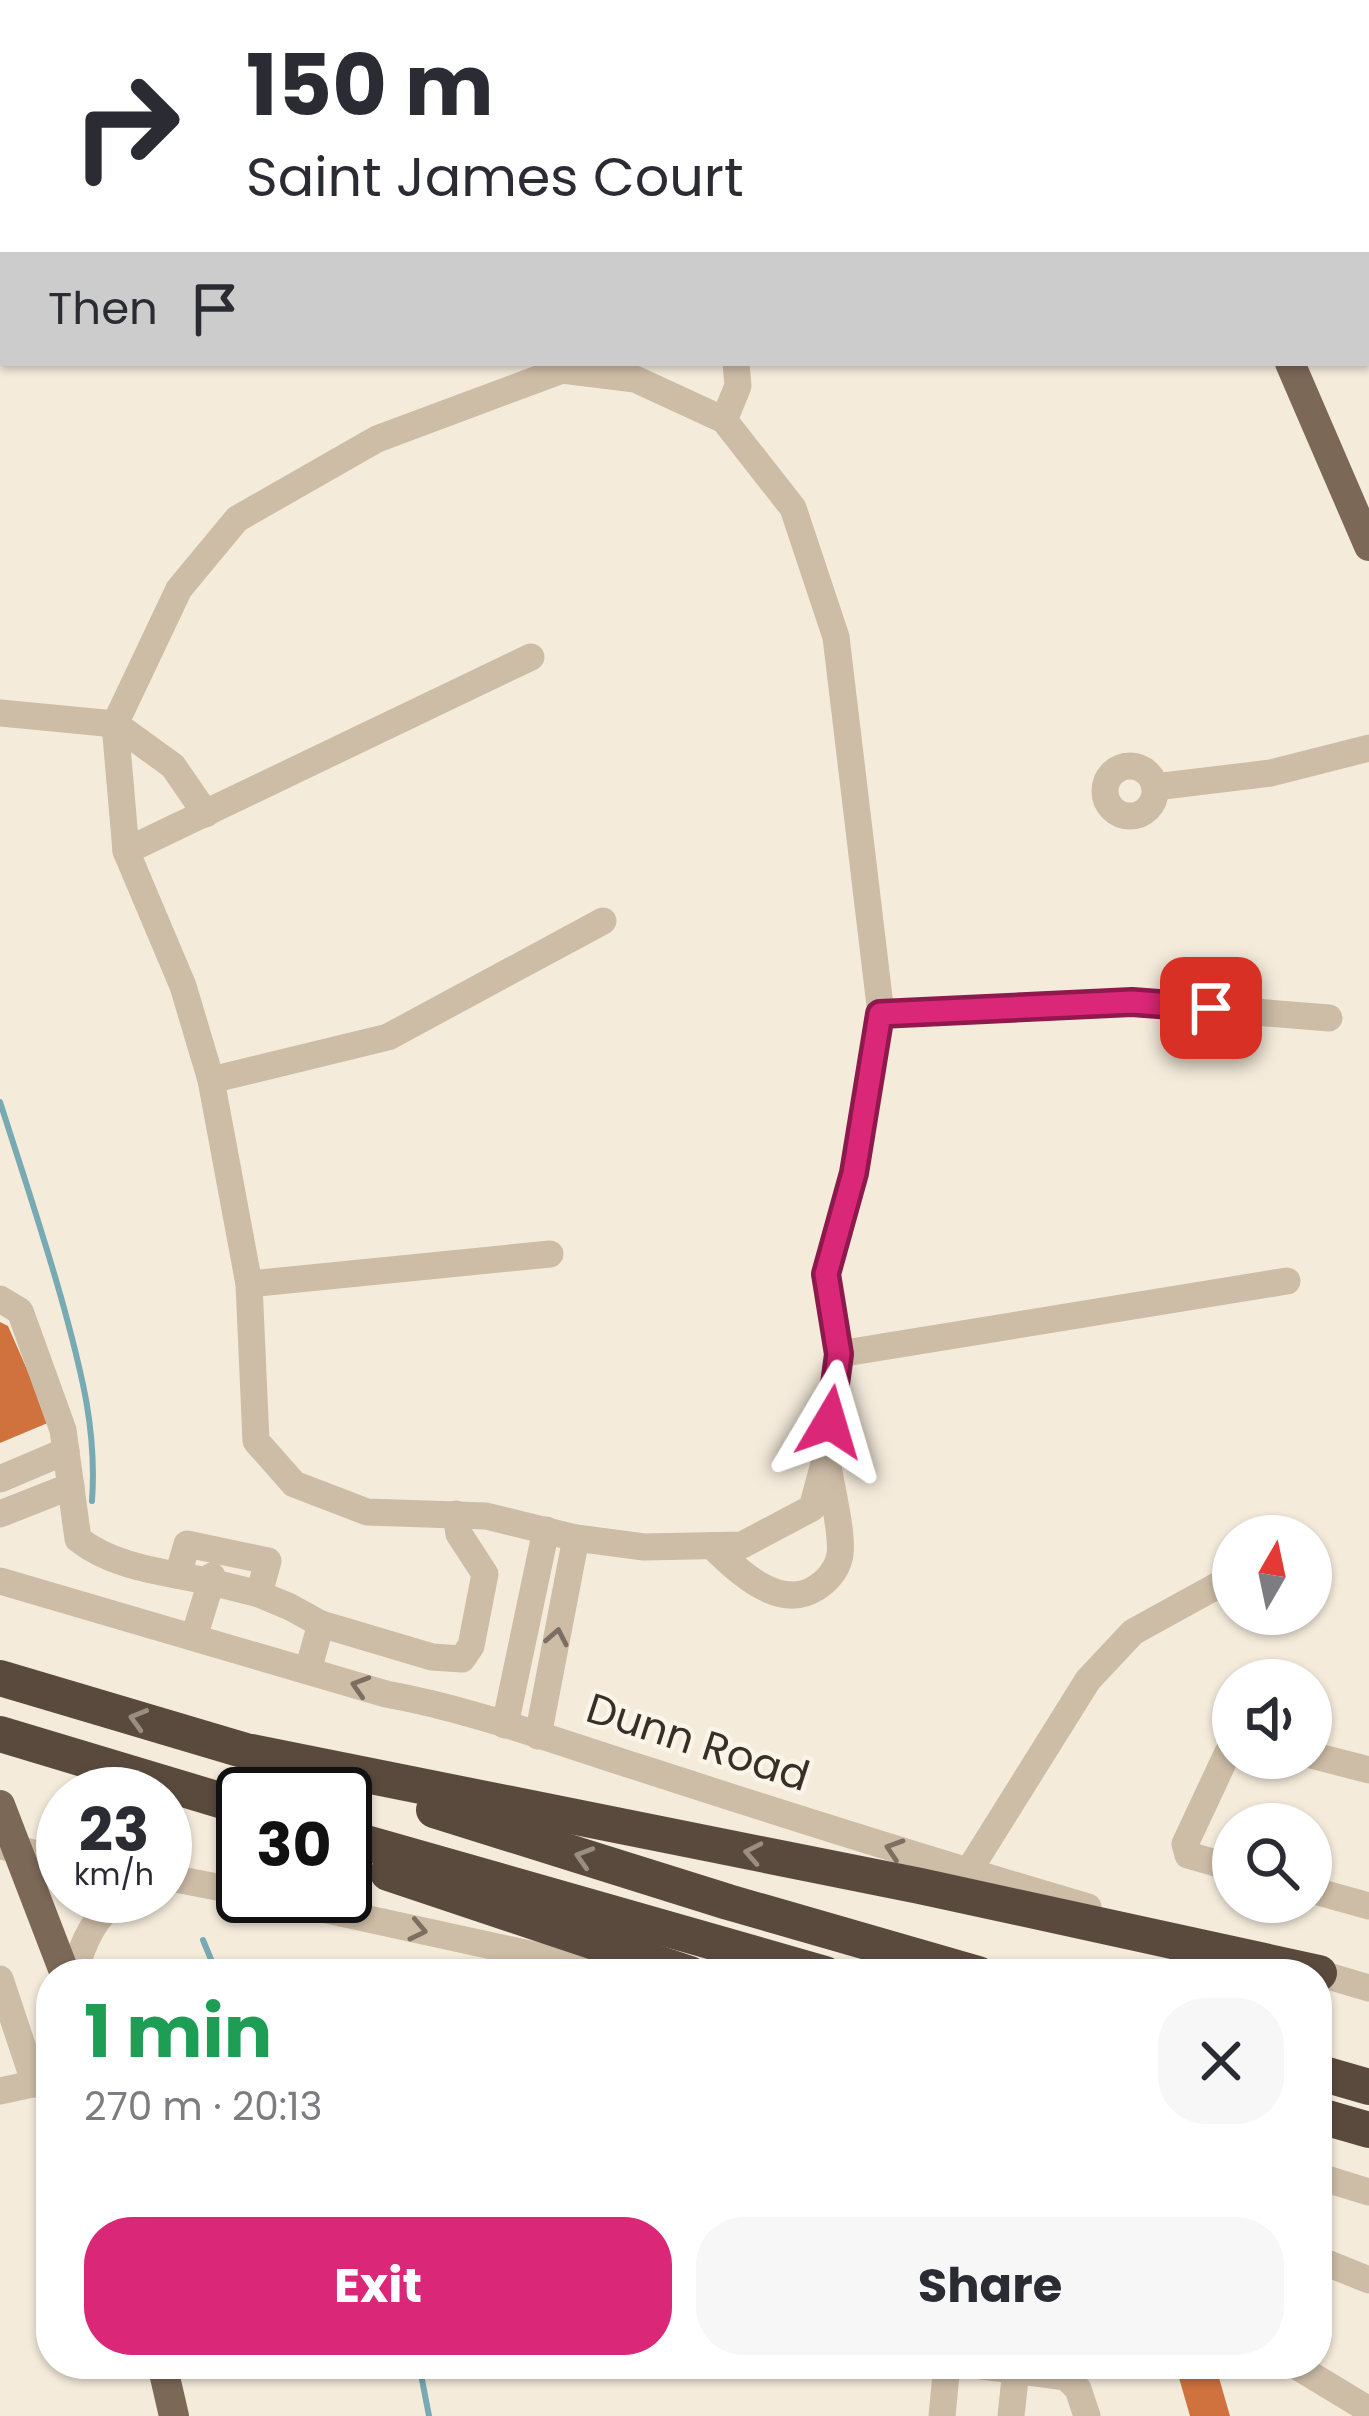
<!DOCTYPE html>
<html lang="en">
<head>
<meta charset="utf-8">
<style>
  :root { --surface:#fff; --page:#f7f7f7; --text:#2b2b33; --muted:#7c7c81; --accent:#db2777 }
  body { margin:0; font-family:Poppins,sans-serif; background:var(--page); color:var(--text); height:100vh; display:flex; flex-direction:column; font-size:45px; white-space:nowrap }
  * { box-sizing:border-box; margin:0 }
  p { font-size:39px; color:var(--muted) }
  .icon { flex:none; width:66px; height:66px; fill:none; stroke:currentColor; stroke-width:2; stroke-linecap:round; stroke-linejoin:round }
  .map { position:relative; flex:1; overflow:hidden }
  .drawer { position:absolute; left:36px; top:1959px; width:1296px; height:420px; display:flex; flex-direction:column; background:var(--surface); border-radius:48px; box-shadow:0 3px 9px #0004 }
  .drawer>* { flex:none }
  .top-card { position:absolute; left:0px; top:0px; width:1371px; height:366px; box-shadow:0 3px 9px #0004; background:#fff; color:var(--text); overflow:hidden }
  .needle { width:78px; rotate:9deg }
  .buttons { position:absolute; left:1212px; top:1515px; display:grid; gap:24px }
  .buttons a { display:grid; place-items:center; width:120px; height:120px; border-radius:50%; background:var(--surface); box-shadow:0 3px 9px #0004; font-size:60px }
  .speed { position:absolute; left:36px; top:1767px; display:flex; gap:24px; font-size:60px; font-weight:700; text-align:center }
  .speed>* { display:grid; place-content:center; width:156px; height:156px; border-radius:50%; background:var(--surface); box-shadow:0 3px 9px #0004; line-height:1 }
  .speed small { font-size:30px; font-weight:400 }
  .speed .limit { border:6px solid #111; border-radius:18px; background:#fff; color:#111 }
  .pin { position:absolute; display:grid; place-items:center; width:102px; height:102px; color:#fff; margin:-51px; border-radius:24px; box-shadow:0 6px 18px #0006 }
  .me { position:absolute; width:132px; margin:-66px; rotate:7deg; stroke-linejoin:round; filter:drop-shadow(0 0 9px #0008) }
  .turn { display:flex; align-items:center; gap:42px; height:252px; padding:0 48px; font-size:54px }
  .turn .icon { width:156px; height:156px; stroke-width:2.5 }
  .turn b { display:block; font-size:84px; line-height:102px }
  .then { display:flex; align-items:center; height:114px; padding:0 48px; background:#0003; gap:24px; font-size:45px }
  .round { display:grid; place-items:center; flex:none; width:126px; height:126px; border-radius:48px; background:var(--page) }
  .overview { display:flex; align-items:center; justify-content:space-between; height:204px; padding:0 48px }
  h1 { font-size:72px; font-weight:700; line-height:90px; color:#1e9e55 }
  .button { display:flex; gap:24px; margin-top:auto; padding:24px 48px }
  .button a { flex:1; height:138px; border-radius:48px; background:var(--accent); color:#fff; font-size:48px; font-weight:700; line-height:138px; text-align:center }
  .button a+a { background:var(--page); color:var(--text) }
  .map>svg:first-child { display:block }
</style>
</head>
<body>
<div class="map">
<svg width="1369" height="2416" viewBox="0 0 1369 2416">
  <rect width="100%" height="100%" fill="#f4ebdb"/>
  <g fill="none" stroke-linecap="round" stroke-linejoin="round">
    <g stroke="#78aab3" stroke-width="6">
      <path d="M0,1102c22,69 45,137 64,206 18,66 33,124 28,193"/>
      <path d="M203,1940l14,34"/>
      <path d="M419,2364l10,52"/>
    </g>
  </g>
  <g fill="#cf723e">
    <path d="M0,1322l8,4 42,96 -50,21z"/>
    <path d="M1175,2364h40l15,52h-40z"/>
  </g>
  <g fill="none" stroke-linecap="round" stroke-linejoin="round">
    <g stroke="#cdbca6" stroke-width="27">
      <path d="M211,0l1,3"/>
      <path d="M516,0l2,3"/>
      <path d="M790,3l2,-3"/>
      <path d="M815,3l2,-3"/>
      <path d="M0,206l3,5"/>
      <path d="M562,370l73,9 89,41 69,88 43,129 45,377 -27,159 -29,102 14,79 -13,102 -14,52 -70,37 -98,2 -68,-9 -90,-22 -119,-4 -73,-28 -38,-43 -7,-157 -38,-204 -28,-94 -57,-135 -11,-127 64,-135 58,-70 140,-80z"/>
      <path d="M724,420l14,-34 -2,-23"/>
      <path d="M0,713l115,11 58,42 33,48"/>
      <circle cx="1130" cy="791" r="25"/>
      <path d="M1155,787l116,-14 98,-25"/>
      <path d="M126,851l405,-194"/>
      <path d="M881,1014l251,-12 197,16"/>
      <path d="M211,1080l177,-43 215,-116"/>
      <path d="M249,1284l301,-30"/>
      <path d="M0,1299l20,12 43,119 15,109c36,29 88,33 133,43l-17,55"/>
      <path d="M839,1354l448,-73"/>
      <path d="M0,1479l66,-28"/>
      <path d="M0,1514l71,-28"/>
      <path d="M712,1546c25,24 67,66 104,42 10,-6 20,-17 23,-29 6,-18 -8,-72 -11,-93"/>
      <path d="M178,1575l9,-31 81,17 -9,33 -48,-12 1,-6"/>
      <path d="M0,1581l386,113c89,16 177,50 264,77 145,47 291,93 438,136"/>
      <path d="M259,1594l31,13 31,17"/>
      <path d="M308,1670l13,-46 111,33 30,2 9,-13 14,-72 -26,-40 -3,-20"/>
      <path d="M505,1725l41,-195"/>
      <path d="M538,1736l38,-198"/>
      <path d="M1233,1749l-5,3 -43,92 3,11 45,13"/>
      <path d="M1311,1755l58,15"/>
      <path d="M0,1846l63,13"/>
      <path d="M968,1872l120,-192 45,-48 100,-55"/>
      <path d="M165,1877l78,15"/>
      <path d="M1311,1890l58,16"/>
      <path d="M263,1896l358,78"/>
      <path d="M1304,1969l65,19"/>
      <path d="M74,1974c9,-32 20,-58 48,-78"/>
      <path d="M0,1979l35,105"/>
      <path d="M0,2091l51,-11"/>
      <path d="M1317,2176l52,16"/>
      <path d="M1317,2259l52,21"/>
      <path d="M966,2364l100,13 12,12 9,27"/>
      <path d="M1293,2364l76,46"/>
      <path d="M942,2416l5,-52"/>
      <path d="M1011,2416l5,-47"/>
    </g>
    <g stroke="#7c6857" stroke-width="30">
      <path d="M1132,0l2,3"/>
      <path d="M1290,363l79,183"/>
      <path d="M0,1805l65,169"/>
      <path d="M162,2364l12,52"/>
    </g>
    <g stroke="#5a4a3e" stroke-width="36">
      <path d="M0,1678l273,81"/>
      <path d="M0,1734l243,73"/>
      <path d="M251,1752l669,134 399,87"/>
      <path d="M434,1810l294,92 250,72"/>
      <path d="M345,1837l480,137"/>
      <path d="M388,1873l302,101"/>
      <path d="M1317,2072l52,15"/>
      <path d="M1317,2115l52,15"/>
    </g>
  </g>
  <defs><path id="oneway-chevron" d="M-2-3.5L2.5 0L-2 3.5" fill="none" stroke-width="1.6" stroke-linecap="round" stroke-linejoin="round" transform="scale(3)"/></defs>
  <g stroke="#7c6e60">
    <use href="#oneway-chevron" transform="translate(557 1637) rotate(-79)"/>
    <use href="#oneway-chevron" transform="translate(360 1686) rotate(-163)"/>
    <use href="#oneway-chevron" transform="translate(894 1849) rotate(-162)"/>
    <use href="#oneway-chevron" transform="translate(418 1930) rotate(12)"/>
  </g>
  <g stroke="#9a8e82">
    <use href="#oneway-chevron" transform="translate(138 1719) rotate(-164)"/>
    <use href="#oneway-chevron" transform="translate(753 1853) rotate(-169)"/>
    <use href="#oneway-chevron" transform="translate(584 1857) rotate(-163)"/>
  </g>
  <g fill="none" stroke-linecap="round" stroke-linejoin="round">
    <defs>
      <path id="route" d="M830,1422l9,-68 -13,-80 28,-101 26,-159 252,-12 79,6"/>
    </defs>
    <use href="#route" stroke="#8e194d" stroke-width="30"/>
    <use href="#route" stroke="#db2777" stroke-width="21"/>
  </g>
  <g text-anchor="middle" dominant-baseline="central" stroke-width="9" stroke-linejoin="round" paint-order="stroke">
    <g font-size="42" fill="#392f27" stroke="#fbf4e8">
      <text transform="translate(698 1742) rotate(18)">Dunn Road</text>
    </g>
  </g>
</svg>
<div class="buttons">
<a><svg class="needle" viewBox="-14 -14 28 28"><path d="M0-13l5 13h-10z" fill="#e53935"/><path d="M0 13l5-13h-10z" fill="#7c7c81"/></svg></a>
<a><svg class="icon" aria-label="sound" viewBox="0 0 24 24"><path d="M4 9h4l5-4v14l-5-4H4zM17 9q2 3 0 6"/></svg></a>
<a><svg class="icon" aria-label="search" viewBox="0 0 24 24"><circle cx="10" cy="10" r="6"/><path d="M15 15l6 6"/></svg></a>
</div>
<div class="speed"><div>23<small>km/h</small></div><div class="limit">30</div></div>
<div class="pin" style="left:1211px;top:1008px;background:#d93025"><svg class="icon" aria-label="arrive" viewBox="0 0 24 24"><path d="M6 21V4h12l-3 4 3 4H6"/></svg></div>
<svg class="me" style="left:830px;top:1422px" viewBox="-20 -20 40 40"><path d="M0-17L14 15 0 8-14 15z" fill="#db2777" stroke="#fff" stroke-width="4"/></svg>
<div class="top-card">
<div class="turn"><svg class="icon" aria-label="right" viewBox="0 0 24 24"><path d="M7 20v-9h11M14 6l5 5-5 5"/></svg><div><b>150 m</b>Saint James Court</div></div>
<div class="then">Then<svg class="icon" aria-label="arrive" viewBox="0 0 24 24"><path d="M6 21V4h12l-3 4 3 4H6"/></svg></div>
</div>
<section class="drawer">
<div class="overview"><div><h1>1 min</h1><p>270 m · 20:13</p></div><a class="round"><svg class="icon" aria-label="close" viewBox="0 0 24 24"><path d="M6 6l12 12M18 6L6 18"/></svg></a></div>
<div class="button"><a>Exit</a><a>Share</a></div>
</section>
</div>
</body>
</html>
